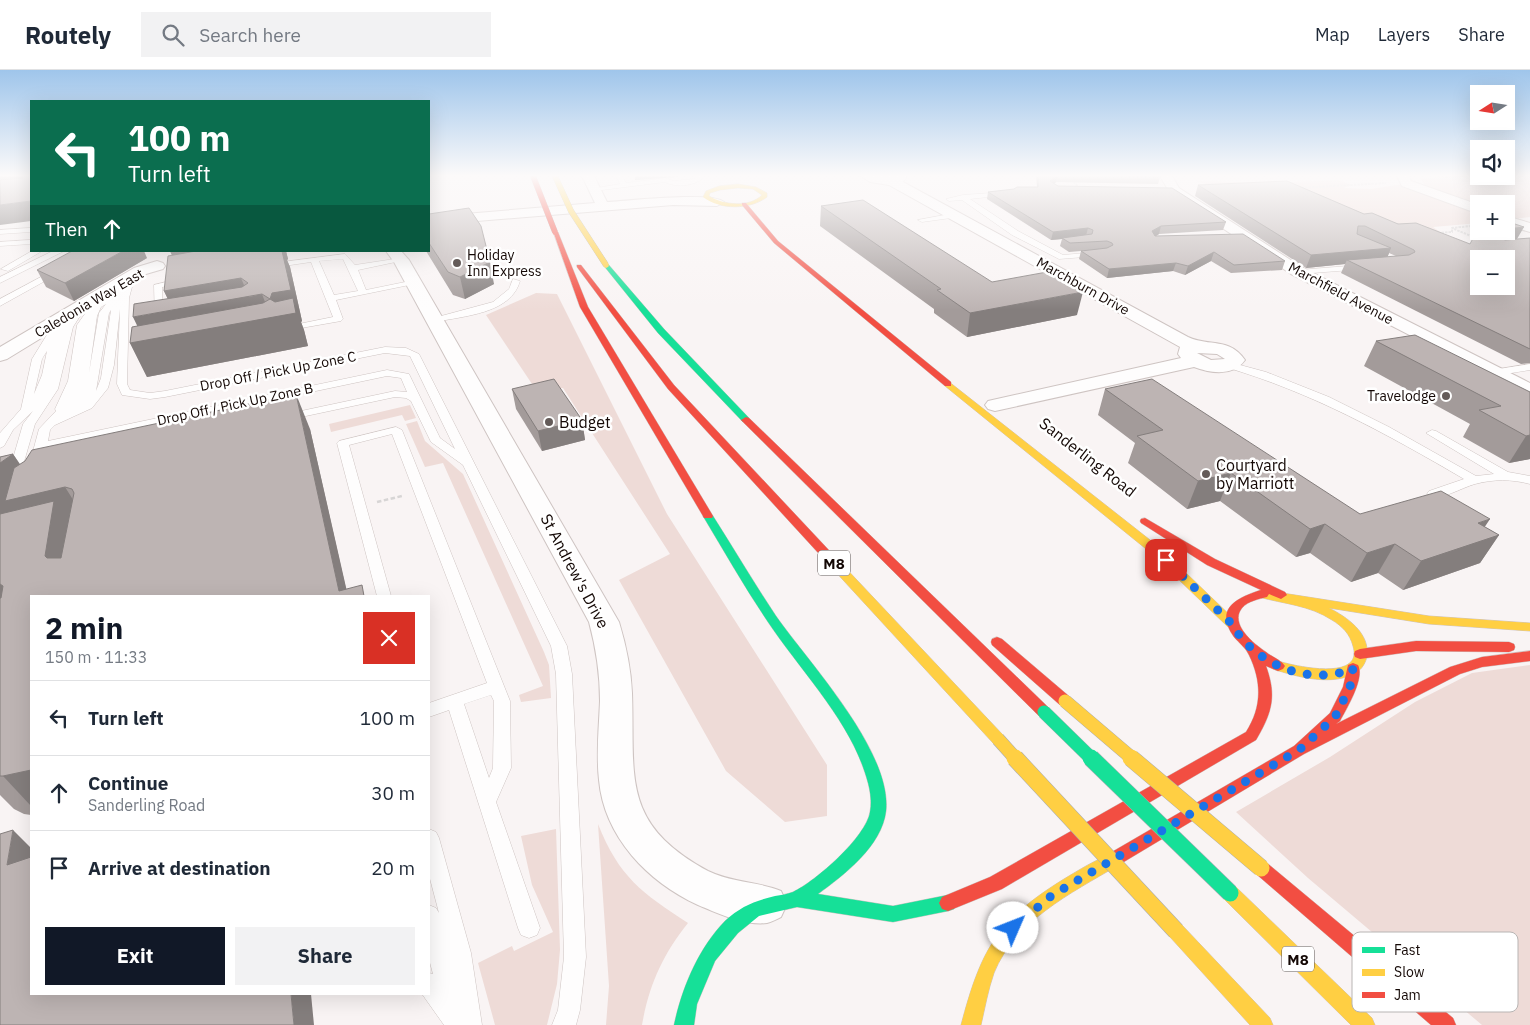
<!DOCTYPE html>
<html lang="en">
<head>
<meta charset="utf-8">
<style>
  :root { --surface:#fff; --page:#f2f2f3; --text:#1f2937; --muted:#747a83; --line:#e0e1e3; --accent:#111827 }
  body { margin:0; font-family:"IBM Plex Sans",sans-serif; background:var(--page); color:var(--text); height:100vh; display:flex; flex-direction:column; font-size:19px; white-space:nowrap }
  * { box-sizing:border-box; margin:0 }
  p { font-size:16px; color:var(--muted) }
  .icon { flex:none; width:28px; height:28px; fill:none; stroke:currentColor; stroke-width:2; stroke-linecap:round; stroke-linejoin:round }
  .map { position:relative; flex:1; overflow:hidden }
  .sheet { position:absolute; left:30px; top:525px; width:400px; height:400px; display:flex; flex-direction:column; background:var(--surface); border-radius:0px; box-shadow:0 5px 20px #0002 }
  .sheet>* { flex:none }
  .guide { position:absolute; left:30px; top:30px; width:400px; height:152px; border-radius:0px; box-shadow:0 5px 20px #0002; background:#0b6e4f; color:#fff; overflow:hidden }
  .needle { width:32px; rotate:258deg }
  .fabs { position:absolute; left:1470px; top:15px; display:grid; gap:10px }
  .fabs a { display:grid; place-items:center; width:45px; height:45px; border-radius:0px; background:var(--surface); box-shadow:0 5px 20px #0002; font-size:25px }
  .pin { position:absolute; display:grid; place-items:center; width:42px; height:42px; color:#fff; margin:-21px; border-radius:10px; box-shadow:0 2px 8px #0006 }
  .me { position:absolute; width:55px; margin:-28px; rotate:46deg; stroke-linejoin:round; filter:drop-shadow(0 0 4px #0008) }
  .turn { display:flex; align-items:center; gap:18px; height:105px; padding:0 15px; font-size:22px }
  .turn .icon { width:65px; height:65px; stroke-width:2.5 }
  .turn b { display:block; font-size:35px; line-height:42px }
  .then { display:flex; align-items:center; height:48px; padding:0 15px; background:#0003; gap:10px; font-size:19px }
  .round { display:grid; place-items:center; flex:none; width:52px; height:52px; border-radius:0px; background:var(--page) }
  .overview { display:flex; align-items:center; justify-content:space-between; height:85px; padding:0 15px }
  h1 { font-size:30px; font-weight:800; line-height:38px; color:var(--accent) }
  .button { display:flex; gap:10px; margin-top:auto; padding:10px 15px }
  .button a { flex:1; height:58px; border-radius:0px; background:var(--accent); color:#fff; font-size:20px; font-weight:800; line-height:58px; text-align:center }
  .button a+a { background:var(--page); color:var(--text) }
  ul { padding:0; list-style:none }
  li { display:flex; align-items:center; gap:15px; height:75px; padding:0 15px; border-top:1px solid var(--line) }
  li div { flex:1 }
  li b { display:block; font-size:19px }
  li em { font-style:normal }
  header { display:flex; align-items:center; gap:30px; box-sizing:border-box; height:70px; padding:0 25px; background:var(--surface); border-bottom:1px solid var(--line) }
  header strong { font-size:24px }
  nav { display:flex; gap:28px; margin-inline-start:auto; font-size:18px }
  .search { width:350px; height:45px; background:var(--page); display:flex; align-items:center; gap:12px; box-sizing:border-box; padding:0 18px; border-radius:0px; color:var(--muted); font-size:19px }
  .map>svg:first-child { display:block }
</style>
</head>
<body>
<header>
<strong>Routely</strong>
<div class="search"><svg class="icon" aria-label="search" viewBox="0 0 24 24"><circle cx="10" cy="10" r="6"/><path d="M15 15l6 6"/></svg>Search here</div>
<nav><a>Map</a><a>Layers</a><a>Share</a></nav>
</header>
<div class="map">
<svg width="1530" height="955" viewBox="0 0 1530 955">
  <rect width="100%" height="100%" fill="#f9f4f4"/>
  <g fill="#eedbd7">
    <path d="M1446,106h84v41l-17,2 -7,-3v-12h-27v2l-54,-20 -4,-7z"/>
    <path d="M1338,110l14,5 -9,3 28,1 32,-5 76,29v10l-46,4 7,5 -45,4 -199,-55 73,2z"/>
    <path d="M536,223l21,1 110,220 160,251v51l-42,6 -59,-51 -107,-191 51,-26 -107,-166 -25,5 -52,-78z"/>
    <path d="M410,335l6,13 -11,3 -3,-6 -71,17 -2,-8z"/>
    <path d="M417,351l8,20 38,33 81,178 5,13 2,33 -30,4 -2,-7 24,-9 -100,-223 -18,4 -19,-43z"/>
    <path d="M1530,595v360h-48l-174,-147 -72,-66 94,-55 85,-55 57,-29z"/>
    <path d="M598,754c21,53 44,69 90,99 -25,31 -39,62 -46,102h-36l3,-39z"/>
    <path d="M556,759l4,121 -3,34 -10,41h-52l-17,-62 34,-17 2,5 39,-19 -21,-47 -11,-49z"/>
  </g>
  <g fill="none" stroke-linecap="round" stroke-linejoin="round">
    <defs>
      <g id="lane">
        <path d="M616,106h6l4,7 40,-5 7,3 22,-2 3,-3h7c-8,10 -29,12 -40,6l-71,9 -3,-2 29,-5z"/>
        <path d="M1008,122l-2,3 -36,4 48,32 45,24 34,-3 4,2 -4,2 -38,3 -47,-24 -50,-35 -13,1 -3,-2 17,-4z"/>
        <path d="M955,143h3v4l-36,5 -4,-2z"/>
        <path d="M31,158v4l-31,2v-4z"/>
        <path d="M31,170v4l-31,2v-4z"/>
        <path d="M32,181h10l-34,20 -7,-2z"/>
        <path d="M53,181h11l-64,32v-6z"/>
        <path d="M345,184l10,11 46,-7 4,2 -47,10 8,20 49,-10 4,3 -83,17 7,19 -2,2 -57,10v-4l49,-10 -22,-55 -41,6 -4,-2 1,-2zM343,189l15,32 -24,4 -15,-34z"/>
        <path d="M1361,195h3v4l-65,5 -4,-2 4,-2z"/>
        <path d="M56,199l7,2 -63,35v-7z"/>
        <path d="M183,208l4,3 -1,2 -24,4 1,32 -8,2 -1,-36z"/>
        <path d="M513,209l7,2c-9,33 -57,35 -85,41l-5,-3 63,-17 16,-13z"/>
        <path d="M128,214l4,3 -3,11 -2,86 3,6 20,3 15,-2 220,-44 21,1 13,6 148,292 5,28 14,283 -6,53 -4,15h-24l6,-15 6,-53 -8,-283 -5,-28 -88,-181 -32,-23 -20,-41 -5,-3 -11,-1 -108,23 -6,-3 6,-3 108,-23 12,1 -6,-14 -14,-2 -341,72 -7,21h-8l-2,-3 10,-37 17,-18 -1,-2 13,-28 9,-56 12,-17 28,-21 6,1zM106,234l-7,9 -10,60 8,-57 4,-9zM120,239l-3,75 5,11 28,4 15,-2 220,-44 25,3 45,93 -15,-11 -31,-64 -22,-4 -339,71 2,-11 5,-5 37,-17 16,-20 6,-23zM111,240l-10,68 -5,13 13,-78z"/>
        <path d="M80,233l7,2 -14,22 -15,62 -23,35 -16,55 -6,4 -4,-1 -2,-3 16,-55 10,-13 -20,19 -9,16 -4,2v-15l21,-24 11,-50 16,-26 4,-1 11,-19h6l2,2 -7,11zM47,281l-5,24 -8,19 8,-35z"/>
        <path d="M1229,292l37,10 63,25 60,30 87,49 18,-2 -68,-41 6,-3 4,1 72,41 22,4v8c-19,-5 -36,-5 -55,0 -14,4 -33,16 -46,13l-2,-3 2,-3 35,-12c-77,-45 -153,-87 -239,-112v-4z"/>
        <path d="M1530,294v6l-38,6 -5,-3 5,-3z"/>
        <path d="M396,357l6,3 108,271 1,67 -15,34 44,126 -3,7 -8,3 -8,-3 -3,-7 -69,-218 -20,7v-14l58,-20 -95,-249 -43,11 42,151h-14l-40,-153 2,-2zM491,625l3,6 -1,67 -4,10 -25,-74z"/>
        <path d="M429,759l7,3 3,6 32,115 11,72h-38l-22,-31h7v-21l4,1 -4,-15v-54l7,3 3,5 -10,-38z"/>
      </g>
      <g id="street">
        <path d="M582,106h12l13,26c18,-1 107,-11 117,0l-7,4 -44,-1 -244,20v-8l166,-14z"/>
        <path d="M861,106h46l-4,6 285,155c22,10 41,0 57,23 -12,17 -35,13 -51,7l-199,44 -7,-2 -3,-4 3,-4 193,-43 -3,-4 2,-7 -291,-162 -19,-3zM1197,283l20,1 8,5 -14,1z"/>
        <path d="M1160,106h12l7,12 124,80 227,115v14l-239,-123 -121,-81z"/>
        <path d="M1397,106h12l2,5 68,24v9l-77,-28z"/>
        <path d="M1506,146l24,7v9l-24,-7z"/>
        <path d="M386,181h15l8,9 210,362c7,23 12,47 13,71 3,84 -12,130 76,178 24,12 49,10 73,20l6,13 -6,13c-4,2 -10,5 -14,6 -22,3 -50,-10 -69,-18 -50,-23 -94,-68 -99,-125 -3,-26 0,-53 1,-79 0,-27 -4,-53 -11,-79l-195,-360z"/>
        <path d="M157,191l6,2 2,3 -2,3 -17,5 -139,85 -7,2v-14l134,-79z"/>
      </g>
      <g id="fast">
        <path d="M604,194h4l56,65 85,89v4h-6l-85,-89 -54,-67z"/>
        <path d="M708,443l5,3c21,33 41,67 63,100 33,47 116,135 110,195 -4,35 -42,64 -68,83l75,12 55,-11 6,2 3,6 -3,6 -6,2 -55,11 -96,-15 -38,9 -21,17 -23,28 -18,43 -3,21h-20c8,-37 24,-76 51,-104 16,-15 30,-20 50,-25 6,-1 13,-2 18,-4 23,-11 73,-55 77,-80 3,-15 -2,-31 -7,-45 -18,-51 -65,-100 -95,-145 -23,-34 -44,-71 -65,-106z"/>
      </g>
      <g id="slow">
        <path d="M738,114l18,3 11,6v4c-17,13 -47,13 -64,0l3,-6 13,-5zM738,118l15,1 9,6c-13,13 -38,10 -53,1l1,-3 10,-3z"/>
        <path d="M948,311l211,166 77,74 2,3 -2,3h-8l-77,-74 -206,-167v-4z"/>
        <path d="M836,491l4,1 163,173 2,4 -2,4 -5,2 -5,-2 -161,-175 -2,-3 2,-3z"/>
        <path d="M1263,520l166,26 101,7v8l-101,-7 -100,-16c18,9 41,25 38,48 -1,6 -5,13 -10,16 -23,15 -60,5 -84,-3l-2,-3 2,-3 5,-2c16,5 86,21 75,-15 -3,-12 -11,-20 -21,-26 -23,-15 -48,-16 -73,-23l-2,-3 2,-3z"/>
        <path d="M1111,784l6,2 2,5 -2,5c-46,27 -102,55 -123,107 -6,17 -9,35 -13,52h-20c20,-75 35,-104 103,-146 15,-9 31,-19 47,-25z"/>
        <path d="M1230,815l6,2 136,131 3,7h-24l-127,-126 -2,-6 2,-6z"/>
        <path d="M1176,852l6,3 88,93 3,7h-23l-80,-88 -3,-6 3,-6z"/>
      </g>
      <g id="jam">
        <path d="M742,133h4l32,38 173,141v4h-6l-171,-143 -32,-38z"/>
        <path d="M553,161l5,1 30,75 125,209 -1,2h-8l-1,-2 -123,-209z"/>
        <path d="M577,195h4l93,120 166,177 2,3 -2,3h-8l-164,-179 -91,-122z"/>
        <path d="M746,347l3,1 300,290 2,4 -2,4 -5,1 -5,-1 -296,-294 -2,-2z"/>
        <path d="M1145,448l70,41 70,33 2,3 -6,4 -12,-5 -2,3c-8,2 -19,4 -25,11 -13,16 12,36 24,44 6,5 15,8 19,14l-2,3 -5,2 -12,-5c11,30 6,47 -10,74l-254,149 -54,22 -6,-2 -3,-6 3,-6 48,-20 256,-145c16,-25 16,-50 3,-77 -3,-7 -10,-12 -15,-18 -20,-28 2,-39 27,-47l-54,-25 -66,-42 -1,-2 1,-2z"/>
        <path d="M997,567l5,2 68,58 2,4 -2,4 -5,1 -5,-1 -68,-60 -1,-3 1,-3z"/>
        <path d="M1416,571l93,1 5,2 1,3 -1,3 -5,2 -93,-1 -56,8 -5,-2 -1,-3 1,-3 5,-2z"/>
        <path d="M1530,581v10l-48,6 -22,7 -156,80 -187,112 -6,2 -6,-2 -2,-5 2,-5 189,-110 36,-33 13,-26 5,-22 5,-2 5,2c7,13 -11,43 -18,56l-4,3 114,-57 32,-10z"/>
        <path d="M1261,790l6,3 186,155 3,7h-25l-176,-152 -2,-5 2,-5z"/>
      </g>
    </defs>
    <use href="#lane" stroke="#cec4c2" stroke-width="1"/>
    <use href="#street" stroke="#cec4c2" stroke-width="2"/>
    <use href="#fast" stroke="#cec4c2" stroke-width="1"/>
    <use href="#slow" stroke="#cec4c2" stroke-width="1"/>
    <use href="#jam" stroke="#cec4c2" stroke-width="1"/>
    <g stroke="#d7d5d5" stroke-width="2" stroke-dasharray="2.5 1" stroke-linecap="butt">
      <path d="M1069,106l10,12"/>
      <path d="M1445,108l17,-2"/>
      <path d="M1298,118l88,-5"/>
      <path d="M1454,159l22,9"/>
      <path d="M1438,163l14,-1v-4l19,-2"/>
    </g>
    <path stroke="#d7d5d5" stroke-width="2.5" stroke-dasharray="4.5 2.5" stroke-linecap="butt" d="M377,432l25,-6"/>
    <use href="#lane" fill="#fefdfd" fill-rule="evenodd"/>
    <use href="#street" fill="#fefdfd" fill-rule="evenodd"/>
    <use href="#fast" fill="#16e098" fill-rule="evenodd"/>
    <use href="#slow" fill="#ffcf43" fill-rule="evenodd"/>
    <use href="#jam" fill="#f24e42" fill-rule="evenodd"/>
    <defs>
      <path id="fast-bridge-far1" d="M1044,642l48,47"/>
      <path id="fast-bridge" d="M1091,688l139,135"/>
      <path id="slow-bridge-far2" d="M555,106l16,35 35,54"/>
      <g id="slow-bridge-far1">
        <path d="M1065,631l68,58"/>
        <path d="M998,669l18,20"/>
      </g>
      <g id="slow-bridge">
        <path d="M1015,688l161,173"/>
        <path d="M1131,688l130,110"/>
      </g>
      <path id="jam-bridge" d="M533,106l22,56"/>
    </defs>
    <use href="#fast-bridge-far1" stroke="#a8abb2" stroke-width="14" stroke-linecap="butt"/>
    <use href="#fast-bridge" stroke="#a8abb2" stroke-width="18" stroke-linecap="butt"/>
    <use href="#slow-bridge-far2" stroke="#a8abb2" stroke-width="6" stroke-linecap="butt"/>
    <use href="#slow-bridge-far1" stroke="#a8abb2" stroke-width="14" stroke-linecap="butt"/>
    <use href="#slow-bridge" stroke="#a8abb2" stroke-width="18" stroke-linecap="butt"/>
    <use href="#jam-bridge" stroke="#a8abb2" stroke-width="6" stroke-linecap="butt"/>
    <use href="#fast-bridge-far1" stroke="#16e098" stroke-width="13"/>
    <use href="#fast-bridge" stroke="#16e098" stroke-width="17"/>
    <use href="#slow-bridge-far2" stroke="#ffcf43" stroke-width="5.5"/>
    <use href="#slow-bridge-far1" stroke="#ffcf43" stroke-width="13"/>
    <use href="#slow-bridge" stroke="#ffcf43" stroke-width="17"/>
    <use href="#jam-bridge" stroke="#f24e42" stroke-width="5.5"/>
  </g>
  <g fill="#a39b9a" fill-rule="evenodd">
    <path d="M1036,106h123l1,1 -2,7 -102,-2 -2,2 4,2 168,36 -3,8 -64,4 -3,2 129,25 -3,9 -51,3 -20,-12 -26,14 -12,-4 -66,7 -28,-19 2,-8 -12,1 -9,-6 2,-7 -11,1 -64,-41 1,-7 49,-5z"/>
    <path d="M1198,115l166,29 106,30 60,-6v125l-9,1 -180,-91 4,-9 -39,4 -111,-72zM1389,183l7,3 -9,1z"/>
    <path d="M821,136l171,76 85,33 -110,22 -33,-24v-4l-114,-83z"/>
    <path d="M429,144l65,70 -29,15 -12,-4 -27,-44h3z"/>
    <path d="M170,181h116l2,8 -1,1 3,7 12,54 -1,1 3,8 4,16 -161,31 -17,-34 7,-17 31,-27 -4,-8 8,-36z"/>
    <path d="M147,188l-73,43 -28,-14 -9,-17z"/>
    <path d="M1376,271l154,51v67l-21,4 -46,-26 7,-13 -106,-58z"/>
    <path d="M512,319l70,31 3,20 -43,11 -26,-42z"/>
    <path d="M1105,319l255,125 125,13 14,8 -19,28 -77,27 -25,-17 -27,9 -41,-29 -14,4 -76,-56 -33,8 -59,-46 7,-20 -37,-28z"/>
    <path d="M310,359l36,160 20,7h-335v219l-7,-1 -10,-5 -14,-14v-338l13,-3 7,10z"/>
  </g>
  <g fill="#847e7d">
    <path d="M0,106h29l-29,10z"/>
    <path d="M635,106h43v1l-43,3z"/>
    <path d="M1056,106h1l-1,6 -8,7 2,-8z"/>
    <path d="M31,131v20l-31,4v-20z"/>
    <path d="M1161,156l-2,8 -9,6 2,-9z"/>
    <path d="M1524,157l-7,12 -26,6 7,-12 3,-2h5v-2z"/>
    <path d="M1088,158l-2,8 -24,2v1l-11,1 2,-8z"/>
    <path d="M1391,178l-5,13 -39,-1 -2,4 -39,4 5,-13z"/>
    <path d="M123,181h21l3,7 -73,43 -9,-18z"/>
    <path d="M170,181h116l2,8 -1,1 3,7 12,54 -1,1 3,8 4,16 -161,31 -17,-34 14,-3 -11,-23 40,-7 -9,-19 77,-13 8,19 13,-3 9,24 -1,-19 14,-39 -102,17z"/>
    <path d="M1214,182l-3,9 -26,14 3,-9z"/>
    <path d="M490,192l4,22 -29,15 -5,-22z"/>
    <path d="M1176,193l-3,8 -66,7 2,-9z"/>
    <path d="M1083,222l-6,23 -110,22 3,-24z"/>
    <path d="M296,324l14,35 38,167 -9,-5z"/>
    <path d="M582,350l3,20 -43,11 -4,-20z"/>
    <path d="M1530,365v24l-21,4 17,-27z"/>
    <path d="M13,384l24,37 28,-4 24,38 -17,71 -27,-40 -45,-24v-69z"/>
    <path d="M1231,403l-11,28 -33,8 11,-28z"/>
    <path d="M1490,449l-16,24 25,-8 -19,28 -77,27 18,-29 57,-38z"/>
    <path d="M1325,454l-15,29 -14,4 14,-28z"/>
    <path d="M1395,474l-17,29 -27,9 16,-29z"/>
    <path d="M0,514h1l30,40 -31,7z"/>
    <path d="M31,700v36l-28,-30z"/>
    <path d="M13,760l18,18v41l-24,-24z"/>
    <path d="M291,924h20l3,31h-20z"/>
  </g>
  <g fill="#bdb4b3" stroke="#847e7d" fill-rule="evenodd">
    <path d="M23,106h8v25l-31,4v-25l23,-2z"/>
    <path d="M1038,106h18l-6,5 8,5 114,2 54,34 -65,4 -9,5 3,5 88,-2 42,27 -51,4 -20,-13 -26,14 -12,-3 -67,6 -28,-18 26,-3 6,-3 -1,-2 -5,-2 -37,2 -8,-5 30,-4 1,-4 -5,-2 -35,4 -65,-40 26,-3 3,-2h21z"/>
    <path d="M1119,106h40l1,1z"/>
    <path d="M1287,111l77,33 8,-1 26,11 18,-1 54,21 9,-17v4h22l-3,2v3l7,4 25,-2v111l-183,-89 62,-5 6,-3 -1,-2 -49,-24h-7l-1,8 34,14 -80,7 -113,-70zM1479,189h27v27h-27z"/>
    <path d="M863,130l129,82 55,-10 36,20 -113,21 -33,-23 4,-1 -120,-83z"/>
    <path d="M469,138l12,18 9,36 -30,15 -12,-5 -19,-29v-29z"/>
    <path d="M1506,151l18,6 -18,2z"/>
    <path d="M72,181h51l-58,32 -28,-13z"/>
    <path d="M196,181h86l9,39 -19,3 -2,6 5,3 18,-4 3,15 -166,30 2,-16 131,-24 7,-4 -8,-5 -129,23 1,-13 108,-17 6,-4 -7,-5 -77,13 4,-35z"/>
    <path d="M1415,265l115,57v43l-4,1 -47,-26 22,-4 -125,-65z"/>
    <path d="M554,309l28,41 -44,11 -26,-42z"/>
    <path d="M1152,309l208,135 81,-23 49,28 -12,4 21,12 -78,26 -26,-17 -28,9 -42,-29 -15,5 -79,-56 -33,8 -61,-45 26,-6 -58,-41z"/>
    <path d="M296,324l43,197 23,-6 2,11h-333v174l-28,6h-3v-178h1l2,-12 -3,-2v-70l54,-13 -9,55 2,2h14l13,-65 -2,-4 -7,-2 -60,14 9,-33 11,-7 7,-11z"/>
    <path d="M13,384l-13,9v-6z"/>
    <path d="M13,760l-6,35 24,-8v137h260l3,31h-294v-191z"/>
  </g>
  <linearGradient id="sky" x2="0" y2="1"><stop stop-color="#9fc5eb"/><stop offset="0.44" stop-color="#fcfafa"/><stop offset="1" stop-color="#fcfafa" stop-opacity="0"/></linearGradient>
  <rect width="1530" height="240" fill="url(#sky)"/>
  <g fill="none" stroke-linecap="round" stroke-linejoin="round">
    <path stroke="#1a73e8" stroke-width="9" stroke-dasharray="0 16.2" d="M1013,858l38,-32 248,-146 36,-33 15,-30 3,-19c-42,20 -99,-4 -121,-44l-66,-64"/>
  </g>
  <g fill="#645b59" stroke="#fff" stroke-width="2">
    <circle cx="457" cy="193" r="5"/>
    <circle cx="1446" cy="326" r="5"/>
    <circle cx="549" cy="352" r="5"/>
    <circle cx="1206" cy="404" r="5"/>
  </g>
  <g text-anchor="middle" dominant-baseline="central" stroke-width="5" stroke-linejoin="round" paint-order="stroke">
    <g font-size="14" fill="#140805" stroke="#fff" text-anchor="start">
      <text x="467" y="185">Holiday<tspan x="467" dy="16">Inn Express</tspan></text>
      <text x="1436" y="326" text-anchor="end">Travelodge</text>
    </g>
    <g font-size="14" fill="#140805" stroke="#fff">
      <text transform="translate(1083 216) rotate(29)">Marchburn Drive</text>
      <text transform="translate(1341 223) rotate(28)">Marchfield Avenue</text>
      <text transform="translate(89 233) rotate(-30)">Caledonia Way East</text>
      <text transform="translate(278 301) rotate(-11)">Drop Off / Pick Up Zone C</text>
      <text transform="translate(235 334) rotate(-12)">Drop Off / Pick Up Zone B</text>
    </g>
    <g fill="#fff" stroke="#5a5250" stroke-width="1">
      <rect x="818" y="480.5" width="32" height="25" rx="4"/>
      <rect x="1282" y="876.5" width="32" height="25" rx="4"/>
    </g>
    <g font-size="15" font-weight="bold" fill="#140805">
      <text x="834" y="493">M8</text>
      <text x="1298" y="889">M8</text>
    </g>
    <g font-size="16" fill="#140805" stroke="#fff" text-anchor="start">
      <text x="559" y="352">Budget</text>
      <text x="1216" y="395">Courtyard<tspan x="1216" dy="18">by Marriott</tspan></text>
    </g>
    <g font-size="16" fill="#140805" stroke="#fff">
      <text transform="translate(1088 387) rotate(38)">Sanderling Road</text>
      <text transform="translate(575 501) rotate(62)">St Andrew's Drive</text>
    </g>
  </g>
  <rect x="1352" y="862" width="166" height="80" rx="8" fill="#fff" stroke="#b8b5b4" stroke-width="1"/>
  <rect x="1362" y="877" width="23" height="6" fill="#16e098"/>
  <rect x="1362" y="899" width="23" height="7" fill="#ffcf43"/>
  <rect x="1362" y="922" width="23" height="6" fill="#f24e42"/>
  <g font-size="14" fill="#140805">
    <text x="1394" y="885">Fast</text>
    <text x="1394" y="907">Slow</text>
    <text x="1394" y="930">Jam</text>
  </g>
</svg>
<div class="fabs">
<a><svg class="needle" viewBox="-14 -14 28 28"><path d="M0-13l5 13h-10z" fill="#e53935"/><path d="M0 13l5-13h-10z" fill="#747a83"/></svg></a>
<a><svg class="icon" aria-label="sound" viewBox="0 0 24 24"><path d="M4 9h4l5-4v14l-5-4H4zM17 9q2 3 0 6"/></svg></a>
<a>+</a>
<a>−</a>
</div>
<div class="pin" style="left:1166px;top:490px;background:#d93025"><svg class="icon" aria-label="arrive" viewBox="0 0 24 24"><path d="M6 21V4h12l-3 4 3 4H6"/></svg></div>
<svg class="me" style="left:1013px;top:858px" viewBox="-20 -20 40 40"><circle r="19" fill="#fff"/><path d="M0-13L10 11 0 6-10 11z" fill="#1a73e8"/></svg>
<div class="guide">
<div class="turn"><svg class="icon" aria-label="left" viewBox="0 0 24 24"><path d="M17 20v-9H6M10 6l-5 5 5 5"/></svg><div><b>100 m</b>Turn left</div></div>
<div class="then">Then<svg class="icon" aria-label="ahead" viewBox="0 0 24 24"><path d="M12 20V5M6 11l6-6 6 6"/></svg></div>
</div>
<section class="sheet">
<div class="overview"><div><h1>2 min</h1><p>150 m · 11:33</p></div><a class="round" style="background:#d93025;color:#fff"><svg class="icon" aria-label="close" viewBox="0 0 24 24"><path d="M6 6l12 12M18 6L6 18"/></svg></a></div>
<ul>
<li><svg class="icon" aria-label="left" viewBox="0 0 24 24"><path d="M17 20v-9H6M10 6l-5 5 5 5"/></svg><div><b>Turn left</b></div><em>100 m</em></li>
<li><svg class="icon" aria-label="ahead" viewBox="0 0 24 24"><path d="M12 20V5M6 11l6-6 6 6"/></svg><div><b>Continue</b><p>Sanderling Road</p></div><em>30 m</em></li>
<li><svg class="icon" aria-label="arrive" viewBox="0 0 24 24"><path d="M6 21V4h12l-3 4 3 4H6"/></svg><div><b>Arrive at destination</b></div><em>20 m</em></li>
</ul>
<div class="button"><a>Exit</a><a>Share</a></div>
</section>
</div>
</body>
</html>
